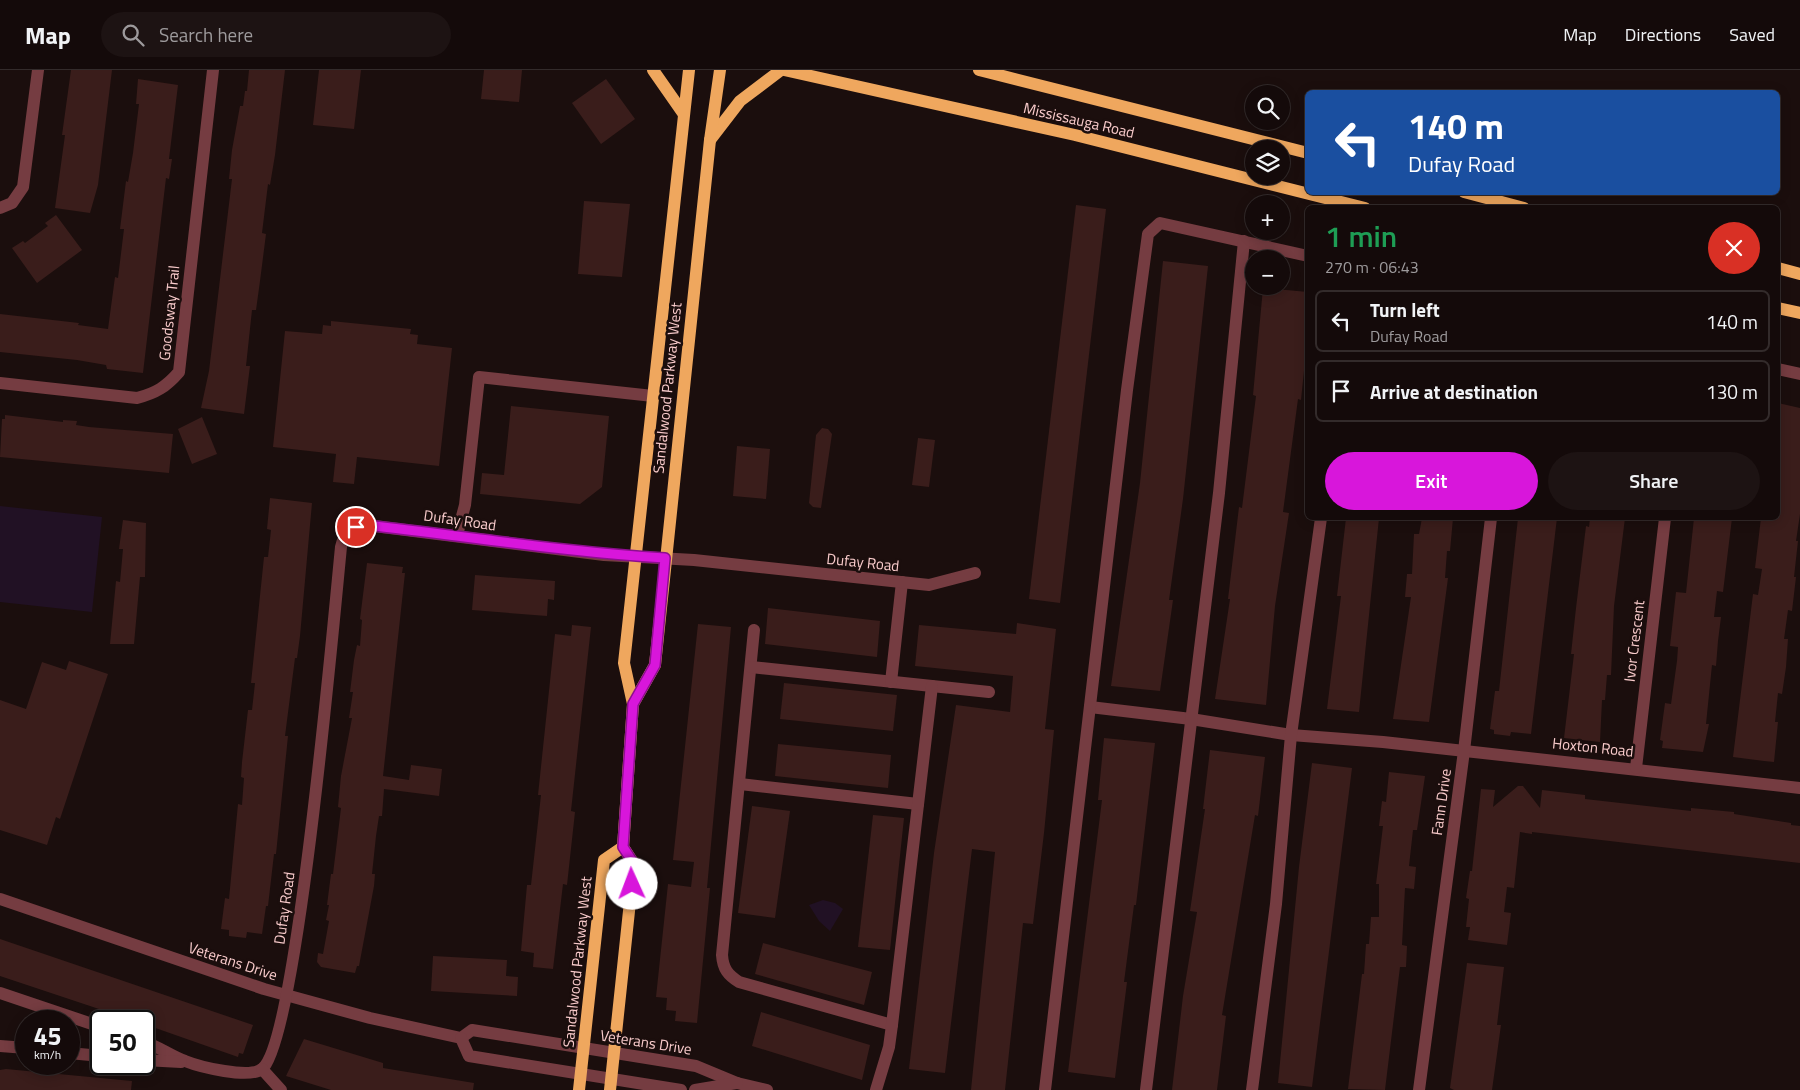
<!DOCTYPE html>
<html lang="en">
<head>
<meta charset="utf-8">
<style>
  :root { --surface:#140a0a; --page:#1d1313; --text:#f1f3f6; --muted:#9d9a9c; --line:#332b2b; --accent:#d816db }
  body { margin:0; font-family:"Titillium Web",sans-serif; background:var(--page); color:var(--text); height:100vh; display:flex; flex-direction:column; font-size:19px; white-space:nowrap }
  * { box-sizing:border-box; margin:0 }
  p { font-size:16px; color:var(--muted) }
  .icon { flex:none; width:28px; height:28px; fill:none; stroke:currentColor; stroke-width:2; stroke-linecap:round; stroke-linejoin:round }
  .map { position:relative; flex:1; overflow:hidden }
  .sheet { position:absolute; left:1305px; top:135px; width:475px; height:315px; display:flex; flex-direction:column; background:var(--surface); border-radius:8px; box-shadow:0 2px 12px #0003,0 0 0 1px var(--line) }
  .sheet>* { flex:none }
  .banner { position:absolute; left:1305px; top:20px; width:475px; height:105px; border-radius:8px; box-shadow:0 2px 12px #0003,0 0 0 1px var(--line); background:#1a4fa0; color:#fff; overflow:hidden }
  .tools { position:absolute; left:1245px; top:15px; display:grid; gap:10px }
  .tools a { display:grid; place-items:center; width:45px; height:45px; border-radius:50%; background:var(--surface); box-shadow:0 2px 12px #0003,0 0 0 1px var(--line); font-size:25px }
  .speed { position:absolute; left:15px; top:940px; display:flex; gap:10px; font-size:25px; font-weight:700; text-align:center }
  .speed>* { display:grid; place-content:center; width:65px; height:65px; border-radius:50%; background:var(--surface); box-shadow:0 2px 12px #0003,0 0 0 1px var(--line); line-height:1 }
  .speed small { font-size:12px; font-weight:400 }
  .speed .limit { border:2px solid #111; border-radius:8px; background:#fff; color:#111 }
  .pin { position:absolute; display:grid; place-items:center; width:42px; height:42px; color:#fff; margin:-21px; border:2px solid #fff; border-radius:50%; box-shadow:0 1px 5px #0007 }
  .me { position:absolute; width:55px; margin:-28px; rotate:358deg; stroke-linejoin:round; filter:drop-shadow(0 0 4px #0008) }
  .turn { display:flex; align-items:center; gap:18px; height:105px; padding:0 20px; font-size:22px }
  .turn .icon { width:65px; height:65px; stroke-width:2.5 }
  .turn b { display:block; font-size:35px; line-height:42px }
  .round { display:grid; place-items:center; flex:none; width:52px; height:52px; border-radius:26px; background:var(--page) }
  .headline { display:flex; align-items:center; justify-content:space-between; height:85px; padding:0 20px }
  h1 { font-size:30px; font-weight:600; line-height:38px; color:#1e9e55 }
  .action { display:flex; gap:10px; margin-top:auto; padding:10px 20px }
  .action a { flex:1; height:58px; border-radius:30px; background:var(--accent); color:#fff; font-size:20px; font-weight:600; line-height:58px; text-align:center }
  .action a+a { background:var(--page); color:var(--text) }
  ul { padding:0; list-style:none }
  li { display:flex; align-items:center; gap:15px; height:62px; margin:0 10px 8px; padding:0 10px; border:2px solid var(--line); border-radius:8px }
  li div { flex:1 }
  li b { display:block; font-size:19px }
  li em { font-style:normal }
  header { display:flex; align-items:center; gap:30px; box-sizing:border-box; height:70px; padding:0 25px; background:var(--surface); border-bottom:1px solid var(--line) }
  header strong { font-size:24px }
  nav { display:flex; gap:28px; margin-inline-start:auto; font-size:18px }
  .search { width:350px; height:45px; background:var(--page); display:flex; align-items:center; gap:12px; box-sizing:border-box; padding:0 18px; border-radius:28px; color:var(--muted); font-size:19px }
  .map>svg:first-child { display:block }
</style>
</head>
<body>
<header>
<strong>Map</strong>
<div class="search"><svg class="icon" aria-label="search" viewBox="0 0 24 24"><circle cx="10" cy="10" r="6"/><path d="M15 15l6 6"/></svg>Search here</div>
<nav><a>Map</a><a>Directions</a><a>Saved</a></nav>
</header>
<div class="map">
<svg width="1800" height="1020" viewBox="0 0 1800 1020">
  <rect width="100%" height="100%" fill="#1b0e0d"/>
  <g fill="#211124">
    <path d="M0,436l102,11 -10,95 -92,-10z"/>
    <path d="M823,830l12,3 8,6 -13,22 -11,-10 -10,-16z"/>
  </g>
  <g fill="#3a1d1b">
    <path d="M71,0h41l-14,115 -8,28 -35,-5 10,-73h-3z"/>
    <path d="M249,0h36l-10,85 -5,30 -2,-1 -6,49 4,1 -6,47 -4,29h-4l-6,56h4l-6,48 -43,-6 8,-37 23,-192h-3l3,-29 8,-44h3l2,-15h2z"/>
    <path d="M319,0h42l-7,59 -41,-4z"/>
    <path d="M484,0h38l-3,32 -38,-3z"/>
    <path d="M138,9l40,6 -9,74h3l-3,20 -3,-1 -23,195 -36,-4 -1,-4 -29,-5 -77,-8v-38l79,9 -1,2 30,4 7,-52 3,1 6,-49h-4l6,-48 2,1 5,-29 6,-49h-3z"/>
    <path d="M606,9l29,40 -34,25 -29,-41z"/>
    <path d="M584,131l46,3 -8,73 -44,-3z"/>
    <path d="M1076,135l30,4 -46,394 -31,-4z"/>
    <path d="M56,145l26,35 -45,33 -25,-35 11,-7 2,2 23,-17 -3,-3z"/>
    <path d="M1163,191l45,5 -25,233 -14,101h4l-13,91 -49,-5 29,-203z"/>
    <path d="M1263,218l45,4v40l-7,68 -3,-1 -15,113 6,1 -14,93 -9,99 -51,-6 15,-100h-2l11,-92 3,1 14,-112 -3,-1z"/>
    <path d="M331,251l80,8 -1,5 8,1 -1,9 35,4 -13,118 -82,-9 -3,27 -21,-2 3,-28 -63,-7 12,-116 37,3 1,-9 8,1z"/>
    <path d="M1778,333l22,5v106l-4,27h2l-4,36h2l-4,34 -4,-1 -4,29h4l-2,28 -4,27 -4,-1 -3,29h3l-4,40 -10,-1 -31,-4 20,-163 5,1 4,-26 -7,-1 6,-50h17z"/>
    <path d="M511,336l98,10 -7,71 -22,17 -100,-10 2,-21 22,2z"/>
    <path d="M5,345l58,7v-2l14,1 -1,4 13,2 84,7 -4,39 -169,-16 2,-38h3z"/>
    <path d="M202,347l15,37 -25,10 -14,-35z"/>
    <path d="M822,358l6,1 4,5 -11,74 -8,-1 -4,-4 7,-68z"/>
    <path d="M918,368l17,2 -6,47 -17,-2z"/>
    <path d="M737,376l33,3 -4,50 -33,-3z"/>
    <path d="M270,428l42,5 -12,133 -3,22h-2l-10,78h3l-12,118h-2l-6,52h-2l-4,28 -15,-2 -1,6 -17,-2v-6l-8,-1 4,-31 4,1 9,-95 4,1 2,-27 -3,-1 1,-15 6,-52h4l3,-27h-4l13,-126h4l3,-27 -4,-1z"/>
    <path d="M1346,448h33l-20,194 -32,-3 14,-113h-4z"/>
    <path d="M1422,448h31l-3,33h-3l-2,27h3l-19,144 -36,-3 18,-122h-6l2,-23h5l2,-40h5z"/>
    <path d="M1518,448h39l-26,216 -20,-2 -1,4 -16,-2v-4l-4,-1 5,-38h4z"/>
    <path d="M1590,448h35l-11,88 -3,69h-4l-2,25h-3l-2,42 -36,-4 10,-84h-3l5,-46 10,-82 3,1z"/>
    <path d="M1694,448h38l-9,74 -6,-1 -3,26h7l-3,24 -2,25 -4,-1 -6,59h3l-6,28 -41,-4 1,-7 -3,-1 5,-37 6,1 6,-43 1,-14 -8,-1 6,-54 10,1z"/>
    <path d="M123,450l23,3 -1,54h-5l-6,67h-24l6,-63 4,1 3,-33h-4z"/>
    <path d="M367,493l36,4 -1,6h3l-22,203 26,4 2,-15 31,4 -3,27 -55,-7 -2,27h-3l-3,20 -4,38h3l-1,12 -15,80h-2l-2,7 -34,-6 -4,-5 1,-9 5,1 6,-33 -3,-1 3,-15h-2l4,-31h2l8,-66 -3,-1 3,-31 11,-58h-3l4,-26h-3l4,-32 3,-15 3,1 2,-26 -2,-1z"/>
    <path d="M475,505l80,6 -1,19 -6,-1 -1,17 -75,-6z"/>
    <path d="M768,538l112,13 -3,36 -112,-13z"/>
    <path d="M1017,553l39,6 -11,100 9,1 -10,103 -11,91 -10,-1 -18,167h-34l24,-238 -23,-3 -27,224 -36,-4 25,-216 22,-148 54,7 3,-36 -98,-10 4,-41 97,9z"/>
    <path d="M698,554l33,3 -24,261h3l-13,135 -22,-2 1,-10 -10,-1 1,-12 -11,-1 12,-113 23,3 3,-25 -21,-2z"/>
    <path d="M572,555l19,2 -20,184 4,1 -8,73 -4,-1 -10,85 -20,-2 1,-14 -13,-2 6,-66h4l10,-90h-3l17,-161 16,2z"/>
    <path d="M69,591l39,13 -48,145 -4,-2 -9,28 -47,-15v-130l26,9 16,-47 24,8z"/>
    <path d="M784,613l113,12 -4,36 -113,-12z"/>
    <path d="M1104,668l51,5 -19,162h-2l-10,77h3l-12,96 -47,-6 34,-272h-4z"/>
    <path d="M778,674l113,11 -3,33 -113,-12z"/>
    <path d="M1210,680l55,7 -7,59 -3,-1 -33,200 4,1 -9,74h-45l11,-94 14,-84 -7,-1 15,-102h-2z"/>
    <path d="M1312,693l40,5 -40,319 -34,-4 21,-216z"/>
    <path d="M1389,702l36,4 -8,54h-4l-4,36 7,1 -2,22 -9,-1 -3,57 5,1 -1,21h-6l-15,123 -37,-1 14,-115h2l2,-30h3l2,-27h8v-33h-3l7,-58h-4l3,-25 4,1z"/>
    <path d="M1518,716h5l17,22 2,-18 43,5v4l106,12v-3l43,4v2l57,9v2l9,1v37l-268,-31v2l-12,-2 -6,56 -7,-1 -3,25 7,1 -4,32 -39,-5 2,-13h-4l3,-28 -3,-1 4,-27h2l9,-82 14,1 -2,17z"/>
    <path d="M752,736l38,5 -15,107 -37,-5z"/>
    <path d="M873,745l31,3 -14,132 -32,-3z"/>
    <path d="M0,869l253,86 -10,29 -4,-1 -1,4 -94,-33v-3h-9l-135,-45z"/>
    <path d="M763,873l109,29 -8,33 -109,-31z"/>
    <path d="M433,886l74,4 -1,16 12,1 -1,19 -86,-5z"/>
    <path d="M1467,893l37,4 -7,58h4l-9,65h-38l-4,-2z"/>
    <path d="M761,942l109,33 -8,35 -110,-34z"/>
    <path d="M304,969l79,24v5l91,15 -1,7h-142l-45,-14z"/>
    <path d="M6,999l126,12 -1,9h-131v-20z"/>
  </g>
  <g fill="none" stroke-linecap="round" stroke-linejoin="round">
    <g stroke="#753c41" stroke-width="12">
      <path d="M0,138l12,-5 11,-16 15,-117"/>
      <path d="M1778,299l22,5"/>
      <path d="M0,313l137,15c19,-5 29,-11 42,-26l34,-302"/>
      <path d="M457,465l8,-30 14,-128 174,19"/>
      <path d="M754,560l-32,325c1,14 6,20 17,27l153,43"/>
      <path d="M751,597l238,25"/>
      <path d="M891,612l11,-100"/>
      <path d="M1090,637l101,12 100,16 92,7 417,46"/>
      <path d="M1636,698l29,-250"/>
      <path d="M740,714l178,20"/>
      <path d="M0,829l264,90 106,29 91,20 11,-8 224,36 41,17 30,7"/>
      <path d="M0,923l101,34"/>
      <path d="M461,968l8,18 212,34"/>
      <path d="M144,972c14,4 27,14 41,19 15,6 64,18 77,8 35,-27 72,-453 79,-522 3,-14 11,-20 25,-22l238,30 90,5 235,25 46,-12"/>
      <path d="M0,976l26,2"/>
      <path d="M69,983l32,3"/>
      <path d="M144,990l37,2"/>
      <path d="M262,999l19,21"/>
      <path d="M695,1020l42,-7"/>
      <path d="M876,1020l13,-43 3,-22 40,-339"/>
      <path d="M1045,1020l82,-700 21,-156 12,-11 148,33"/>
      <path d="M1146,1020l73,-597 25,-252"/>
      <path d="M1252,1020l24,-186 15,-169 30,-217"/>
      <path d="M1419,1020l45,-339 27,-233"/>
    </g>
    <g stroke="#efa75e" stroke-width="12">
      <path d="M653,0l30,43"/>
      <path d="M784,0l291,65 290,73"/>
      <path d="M979,0l329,83"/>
      <path d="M710,70l30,-39 41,-31"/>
      <path d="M1464,122l60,16"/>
      <path d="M1778,198l22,6"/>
      <path d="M1778,238l22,5"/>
      <path d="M633,634l22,-39 55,-525 10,-70"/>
      <path d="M579,1020l25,-230 19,-13"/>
      <path d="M610,1020l24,-226 -11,-17 10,-143 -9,-41 65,-593"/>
    </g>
  </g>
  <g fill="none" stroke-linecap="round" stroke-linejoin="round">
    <defs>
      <path id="route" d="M356,457l10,-2c100,11 199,27 299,33l-10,107 -22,39 -10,143 11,17 -2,20"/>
    </defs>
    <use href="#route" stroke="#8c0e8e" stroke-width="12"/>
    <use href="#route" stroke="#d816db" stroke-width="9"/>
  </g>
  <g text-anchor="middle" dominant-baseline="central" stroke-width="5" stroke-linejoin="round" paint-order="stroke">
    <g font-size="15" fill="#facccc" stroke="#1b0e0d">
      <text transform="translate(1079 50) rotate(13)">Mississauga Road</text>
      <text transform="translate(169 243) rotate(-84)">Goodsway Trail</text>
      <text transform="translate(667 318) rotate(-84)">Sandalwood Parkway West</text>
      <text transform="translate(460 450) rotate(8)">Dufay Road</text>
      <text transform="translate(863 492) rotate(6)">Dufay Road</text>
      <text transform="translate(1634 571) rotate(-83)">Ivor Crescent</text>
      <text transform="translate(1593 677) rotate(6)">Hoxton Road</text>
      <text transform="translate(1441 732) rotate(-82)">Fann Drive</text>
      <text transform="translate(284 838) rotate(-82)">Dufay Road</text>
      <text transform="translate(233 891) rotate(18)">Veterans Drive</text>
      <text transform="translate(577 892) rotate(-84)">Sandalwood Parkway West</text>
      <text transform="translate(646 972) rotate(9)">Veterans Drive</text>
    </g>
  </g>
</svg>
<div class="tools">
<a><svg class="icon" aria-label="search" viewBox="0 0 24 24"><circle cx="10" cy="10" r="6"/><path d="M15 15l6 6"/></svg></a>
<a><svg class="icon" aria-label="layers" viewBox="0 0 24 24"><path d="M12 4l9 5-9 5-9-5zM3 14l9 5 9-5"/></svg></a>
<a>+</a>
<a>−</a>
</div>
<div class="speed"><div>45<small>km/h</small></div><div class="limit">50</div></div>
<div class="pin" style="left:356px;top:457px;background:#d93025"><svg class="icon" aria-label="arrive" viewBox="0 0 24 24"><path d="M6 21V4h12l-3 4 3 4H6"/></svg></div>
<svg class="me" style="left:632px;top:814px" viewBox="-20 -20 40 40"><circle r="19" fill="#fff"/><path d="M0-13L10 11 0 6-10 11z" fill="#d816db"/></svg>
<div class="banner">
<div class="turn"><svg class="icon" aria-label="left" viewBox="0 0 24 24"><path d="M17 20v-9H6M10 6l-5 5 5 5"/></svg><div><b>140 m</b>Dufay Road</div></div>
</div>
<section class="sheet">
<div class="headline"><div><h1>1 min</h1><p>270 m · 06:43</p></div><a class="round" style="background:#d93025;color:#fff"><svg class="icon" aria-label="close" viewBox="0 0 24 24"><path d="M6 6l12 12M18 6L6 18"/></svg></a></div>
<ul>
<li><svg class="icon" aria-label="left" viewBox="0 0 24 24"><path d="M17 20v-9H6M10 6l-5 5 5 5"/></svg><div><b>Turn left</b><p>Dufay Road</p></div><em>140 m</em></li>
<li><svg class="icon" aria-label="arrive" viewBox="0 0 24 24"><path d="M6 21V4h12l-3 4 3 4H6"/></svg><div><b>Arrive at destination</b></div><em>130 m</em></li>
</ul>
<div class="action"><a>Exit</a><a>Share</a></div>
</section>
</div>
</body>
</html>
